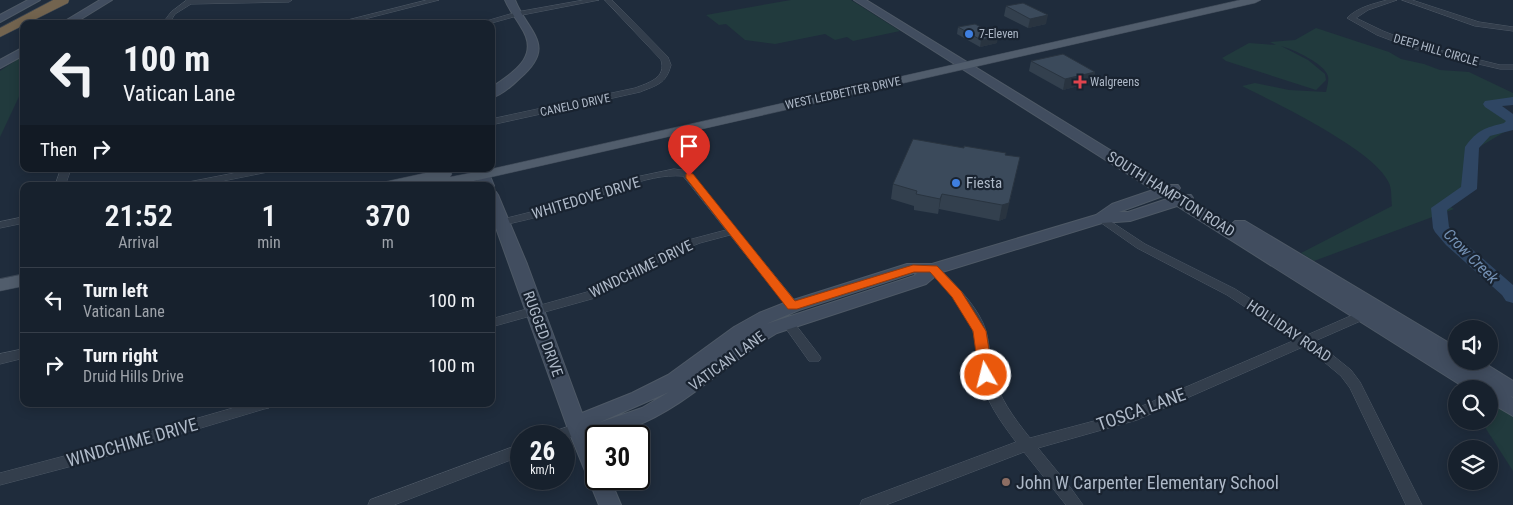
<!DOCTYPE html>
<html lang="en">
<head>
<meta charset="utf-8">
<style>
  :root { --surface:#17212d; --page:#202935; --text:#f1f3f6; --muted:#9ea3aa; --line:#363e49 }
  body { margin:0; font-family:"Roboto Condensed",sans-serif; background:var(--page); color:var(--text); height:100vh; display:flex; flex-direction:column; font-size:19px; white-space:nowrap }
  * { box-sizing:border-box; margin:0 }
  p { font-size:16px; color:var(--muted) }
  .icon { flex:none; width:28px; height:28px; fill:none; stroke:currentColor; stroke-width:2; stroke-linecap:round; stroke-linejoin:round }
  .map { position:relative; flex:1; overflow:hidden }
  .panel { position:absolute; left:20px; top:182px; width:475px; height:225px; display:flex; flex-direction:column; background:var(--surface); border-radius:10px; box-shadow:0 2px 12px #0003,0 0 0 1px var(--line) }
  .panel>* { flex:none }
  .hud { position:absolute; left:20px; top:20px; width:475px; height:152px; border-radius:10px; box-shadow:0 2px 12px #0003,0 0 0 1px var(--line); background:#17212d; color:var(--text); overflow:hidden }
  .fabs { position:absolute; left:1448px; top:320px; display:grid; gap:10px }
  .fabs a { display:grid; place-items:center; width:50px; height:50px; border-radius:50%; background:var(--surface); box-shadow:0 2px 12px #0003,0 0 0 1px var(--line); font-size:25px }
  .speed { position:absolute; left:510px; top:425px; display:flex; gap:10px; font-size:25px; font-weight:700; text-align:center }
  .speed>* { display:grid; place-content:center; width:65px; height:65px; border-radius:50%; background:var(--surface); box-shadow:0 2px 12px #0003,0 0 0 1px var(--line); line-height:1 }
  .speed small { font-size:12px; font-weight:400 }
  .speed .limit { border:2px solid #111; border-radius:8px; background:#fff; color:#111 }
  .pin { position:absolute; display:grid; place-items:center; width:42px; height:42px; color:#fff; margin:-51px -21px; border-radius:50% 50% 50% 0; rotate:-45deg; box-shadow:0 0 5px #0007 }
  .pin .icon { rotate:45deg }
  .me { position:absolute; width:55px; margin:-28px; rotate:352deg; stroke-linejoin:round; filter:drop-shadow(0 0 4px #0008) }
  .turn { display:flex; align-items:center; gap:18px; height:105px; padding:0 20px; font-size:22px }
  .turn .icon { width:65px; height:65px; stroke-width:2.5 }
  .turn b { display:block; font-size:35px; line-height:42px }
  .then { display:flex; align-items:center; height:48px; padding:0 20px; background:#0003; gap:10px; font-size:19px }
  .eta { display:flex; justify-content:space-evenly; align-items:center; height:85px; text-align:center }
  .eta b { font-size:30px; font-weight:600; line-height:35px }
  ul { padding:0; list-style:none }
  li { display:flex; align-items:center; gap:15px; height:65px; padding:0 20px; border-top:1px solid var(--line) }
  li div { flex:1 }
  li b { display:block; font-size:19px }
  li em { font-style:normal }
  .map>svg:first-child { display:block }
</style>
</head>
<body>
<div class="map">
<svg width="1513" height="505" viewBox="0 0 1513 505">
  <rect width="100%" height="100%" fill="#1f2c3c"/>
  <g fill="#213a3d">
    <path d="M791,0h60l49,31 -47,10 -6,-4 -12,3 -10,-6 -50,10 -30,-4 -19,-16 -7,1 -13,-10z"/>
    <path d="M1316,28l73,24 12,7 23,5 16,6 29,2 44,21v6l-19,6 19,13v9l-39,23 -1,34 -29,19 10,6 -140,52 -13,-8 91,-47c-1,-7 0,-17 -3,-23 -14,-33 -113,-80 -147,-97l13,-3 34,7 37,2c1,-5 3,-11 2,-16 -3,-12 -35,-27 -47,-30l27,14 17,14 1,6 -10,10 -90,-29 -4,-3 27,-15 27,2 -6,-3 25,-2z"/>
    <path d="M24,55v31l-24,51v-66z"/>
    <path d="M1489,398l24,16v57l-32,-50h8z"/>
  </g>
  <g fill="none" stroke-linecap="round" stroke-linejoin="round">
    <path fill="#2f4663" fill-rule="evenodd" d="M1513,97v8l-11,1 11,8v16l-23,6 -11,12 -2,41 -30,21 2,17 9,10 55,48v18l-7,-2 -4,-6 -56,-50 -11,-13 -2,-4 -2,-20 30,-21 4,-40c12,-17 20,-19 39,-24l2,-2 -21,-14 -2,-3 2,-3z"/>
    <defs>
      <g id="street">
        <path d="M187,0h105l-3,2 -98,2 -16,10 -6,10h-7l9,-12z"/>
        <path d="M427,0h12l-94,24h-13z"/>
        <path d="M584,0h15l-82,16 -29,8h-12l41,-12z"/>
        <path d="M605,0h7l56,57 3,8c-5,19 -14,20 -31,27l-149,33v-6l144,-31c13,-5 32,-10 26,-28z"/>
        <path d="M1387,0h10l-29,10 -12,8 27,13 36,14 81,20h13v4h-13l-86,-20 -37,-14 -30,-17c11,-11 26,-14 40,-18z"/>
        <path d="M1402,0h10l67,22 34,5v4l-38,-5z"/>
        <path d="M61,169h10l-6,17h-10z"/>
        <path d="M255,169h18l-5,3 -70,14h-19l5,-3z"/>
        <path d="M674,169l15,2 108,132 2,3 -2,3h-8l-59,-74 -30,8 -26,10 -79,45 -104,29v-8l96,-27 79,-43 26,-10 34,-9 -43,-54c-38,-3 -82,21 -118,33 -24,8 -49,13 -74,19v-6l56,-14 89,-31z"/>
        <path d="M1101,215l44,29 90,45 72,46 57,-25h8l2,3 -2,3 -57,25 36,29 9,12 62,123h-16l-56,-117 -9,-12 -36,-30 -168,74 -99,28 32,39 13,18h-17l-42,-53 -138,53h-26l2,-5 154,-58c-15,-20 -31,-42 -36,-67 -4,-17 -3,-36 -10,-53 -9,-20 -26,-35 -41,-50l-2,-3 2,-3h8c17,18 36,35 46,57 7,15 6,33 10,49 5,25 21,46 37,66l98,-26 167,-72 -68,-45 -90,-47 -40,-28 -1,-2z"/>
        <path d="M24,217v6l-24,5v-6z"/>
        <path d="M788,319l4,1 27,35 2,3 -2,3h-10l-25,-35 -2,-3 2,-3z"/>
        <path d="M24,349v9l-24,6v-10z"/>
        <path d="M247,404h24l-2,4 -5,1 -173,52 -91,24v-12l91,-24z"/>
        <path d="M578,423l5,2 2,4 -2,4 -19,7v-4h-13l2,-4z"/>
        <path d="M521,444v12l-127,49h-26l2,-5z"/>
      </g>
      <g id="secondary">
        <path d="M28,0h12l-40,22v-7z"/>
        <path d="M100,0h12l-39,24h-13z"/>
        <path d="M505,0h10c13,33 43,45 5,78 -7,7 -19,17 -29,20v-10c22,-16 50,-31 30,-61 -5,-9 -12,-17 -16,-27z"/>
        <path d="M854,0h12l301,185h11l2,3 -3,4 5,3h9l2,3 -1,3 42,26 -2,-3 3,-3h10l211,126v14h25l32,20v16l-3,-1 3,2v18l-24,-14v-13h-22l-290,-183 -47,15 -28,2 -163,50 -13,11 -149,49c-50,29 -89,73 -144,94 -13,5 -23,9 -37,9v3l-3,-1 3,9v32h14l11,26h-22l-31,-76 -77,-215v-23l5,1 2,3 29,69 55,149 50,-20 36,-18 66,-48 25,-14 28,-11 120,-38h25l164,-49 16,-11 41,-14zM1163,196l4,3 -39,13h-9zM914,273h3l-3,3 -148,48 33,-14zM669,392l-27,16 -44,15z"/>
        <path d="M24,47v8l-24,13v-8z"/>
        <path d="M473,169h14l7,17 -2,3 -1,-3h-11z"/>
      </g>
      <g id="primary">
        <path d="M1240,0h21l-6,3 -803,183h-29l1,-3 -13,3h-29l2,-4 60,-13 6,2 2,3 -2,3 41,-8z"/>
        <path d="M24,274v12l-24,5v-12z"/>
      </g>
      <path id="highway" d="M53,0h16l-1,3 -68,34v-9z"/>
    </defs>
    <use href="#street" stroke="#4e5966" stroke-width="1"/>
    <use href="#secondary" stroke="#4e5966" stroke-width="2"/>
    <use href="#primary" stroke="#3c4755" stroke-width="1"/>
    <use href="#highway" stroke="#3b4653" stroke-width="1"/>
    <use href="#street" fill="#333e4c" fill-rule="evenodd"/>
    <use href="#secondary" fill="#414d5f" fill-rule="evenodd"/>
    <use href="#primary" fill="#515d6c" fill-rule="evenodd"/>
    <use href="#highway" fill="#73644f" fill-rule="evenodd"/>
  </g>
  <g fill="#33404e">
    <path d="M1006,6l40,18 -18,4 -24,-12z"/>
    <path d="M958,27l39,16 -17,4 -23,-13z"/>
    <path d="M1031,61l64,11 -2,10 -30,8 -34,-19z"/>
    <path d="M964,148l41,7 1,63 -7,3 -60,-12 -1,5 -24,-4v-4l-23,-7 2,-15z"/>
  </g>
  <g fill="#293440">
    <path d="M1048,15l-2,9 -18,4 2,-9z"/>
    <path d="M998,36l-1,7 -17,4 1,-7z"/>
    <path d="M1095,72l-2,10 -30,8 2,-11z"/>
    <path d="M1020,157l-14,61 -7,3 3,-16z"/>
    <path d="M942,194l-4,20 2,-15z"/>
  </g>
  <g fill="#3b4a5b" stroke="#293440">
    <path d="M1023,3l25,12 -18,4 -24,-13z"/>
    <path d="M975,24l23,12 -17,4 -23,-13z"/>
    <path d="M1063,54l32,18 -30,7 -34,-18z"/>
    <path d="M913,139l51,9v-2l42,7 -1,2 15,2 -11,46 -7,2 -60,-11 -2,5 -24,-5 1,-3 -24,-7z"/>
  </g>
  <path fill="#ea580c" stroke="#983908" d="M689,173l4,1 102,127 118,-36 24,1 24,25 25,40 7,44 -2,4h-10l-2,-4 -6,-44 -21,-34 -22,-25h-16l-117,37h-9l-102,-131v-4z"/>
  <g fill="#3f7fe0" stroke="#192330" stroke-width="2">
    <circle cx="969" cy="34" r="5"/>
    <circle cx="956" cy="183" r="5"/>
  </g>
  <path fill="#e0444e" stroke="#192330" stroke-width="2" d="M1077.5 74.5h5v5h5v5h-5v5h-5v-5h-5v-5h5z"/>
  <circle fill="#8d6e63" stroke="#192330" stroke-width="2" cx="1006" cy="482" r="5"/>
  <g text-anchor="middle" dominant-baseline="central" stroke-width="4.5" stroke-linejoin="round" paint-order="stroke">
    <g font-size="12" fill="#aeb9c8" stroke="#192330" text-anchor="start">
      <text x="979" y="34">7-Eleven</text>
      <text x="1090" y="82">Walgreens</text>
    </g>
    <g font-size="12" fill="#aeb9c8" stroke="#192330">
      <text transform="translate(1436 50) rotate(16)">DEEP HILL CIRCLE</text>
      <text transform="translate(843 93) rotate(-12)">WEST LEDBETTER DRIVE</text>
      <text transform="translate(575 105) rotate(-12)">CANELO DRIVE</text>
    </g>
    <g font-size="15" fill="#aeb9c8" stroke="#192330" text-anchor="start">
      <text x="966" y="183">Fiesta</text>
    </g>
    <g font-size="15" fill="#aeb9c8" stroke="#192330">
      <text transform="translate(1171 194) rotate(32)">SOUTH HAMPTON ROAD</text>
      <text transform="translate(586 198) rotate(-17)">WHITEDOVE DRIVE</text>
      <text transform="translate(641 269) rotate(-26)">WINDCHIME DRIVE</text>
      <text transform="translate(1289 331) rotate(34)">HOLLIDAY ROAD</text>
      <text transform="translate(543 334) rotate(70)">RUGGED DRIVE</text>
      <text transform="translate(727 361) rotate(-36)">VATICAN LANE</text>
    </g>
    <g font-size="16" font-style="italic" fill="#7390b3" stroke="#192330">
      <text transform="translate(1471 256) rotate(45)">Crow Creek</text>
    </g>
    <g font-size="18" fill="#aeb9c8" stroke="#192330">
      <text transform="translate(1141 409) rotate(-20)">TOSCA LANE</text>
      <text transform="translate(132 442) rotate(-16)">WINDCHIME DRIVE</text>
    </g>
    <g font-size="18" fill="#aeb9c8" stroke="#192330" text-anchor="start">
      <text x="1016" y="482">John W Carpenter Elementary School</text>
    </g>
  </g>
</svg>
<div class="fabs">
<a><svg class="icon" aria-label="sound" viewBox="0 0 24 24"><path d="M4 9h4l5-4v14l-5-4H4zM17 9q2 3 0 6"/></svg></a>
<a><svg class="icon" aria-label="search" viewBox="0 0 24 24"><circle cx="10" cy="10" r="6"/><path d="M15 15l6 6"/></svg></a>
<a><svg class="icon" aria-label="layers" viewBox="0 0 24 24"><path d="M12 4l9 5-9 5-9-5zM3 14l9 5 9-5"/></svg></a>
</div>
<div class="speed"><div>26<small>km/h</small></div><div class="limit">30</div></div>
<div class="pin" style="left:689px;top:176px;background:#d93025"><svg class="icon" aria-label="arrive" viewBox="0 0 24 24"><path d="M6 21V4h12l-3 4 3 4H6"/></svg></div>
<svg class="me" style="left:986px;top:375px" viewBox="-20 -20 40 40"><circle r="17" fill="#ea580c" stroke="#fff" stroke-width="3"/><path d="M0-11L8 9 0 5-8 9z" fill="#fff"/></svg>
<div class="hud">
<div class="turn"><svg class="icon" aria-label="left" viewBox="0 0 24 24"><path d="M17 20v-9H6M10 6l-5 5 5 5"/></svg><div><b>100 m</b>Vatican Lane</div></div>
<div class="then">Then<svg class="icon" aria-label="right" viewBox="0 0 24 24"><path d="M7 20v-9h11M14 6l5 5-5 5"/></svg></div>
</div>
<section class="panel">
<div class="eta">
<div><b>21:52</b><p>Arrival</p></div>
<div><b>1</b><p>min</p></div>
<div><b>370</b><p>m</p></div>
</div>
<ul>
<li><svg class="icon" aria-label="left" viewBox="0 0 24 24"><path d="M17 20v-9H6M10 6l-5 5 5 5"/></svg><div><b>Turn left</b><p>Vatican Lane</p></div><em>100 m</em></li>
<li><svg class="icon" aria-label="right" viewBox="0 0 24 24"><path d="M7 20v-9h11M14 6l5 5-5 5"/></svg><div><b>Turn right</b><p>Druid Hills Drive</p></div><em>100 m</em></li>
</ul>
</section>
</div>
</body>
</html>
